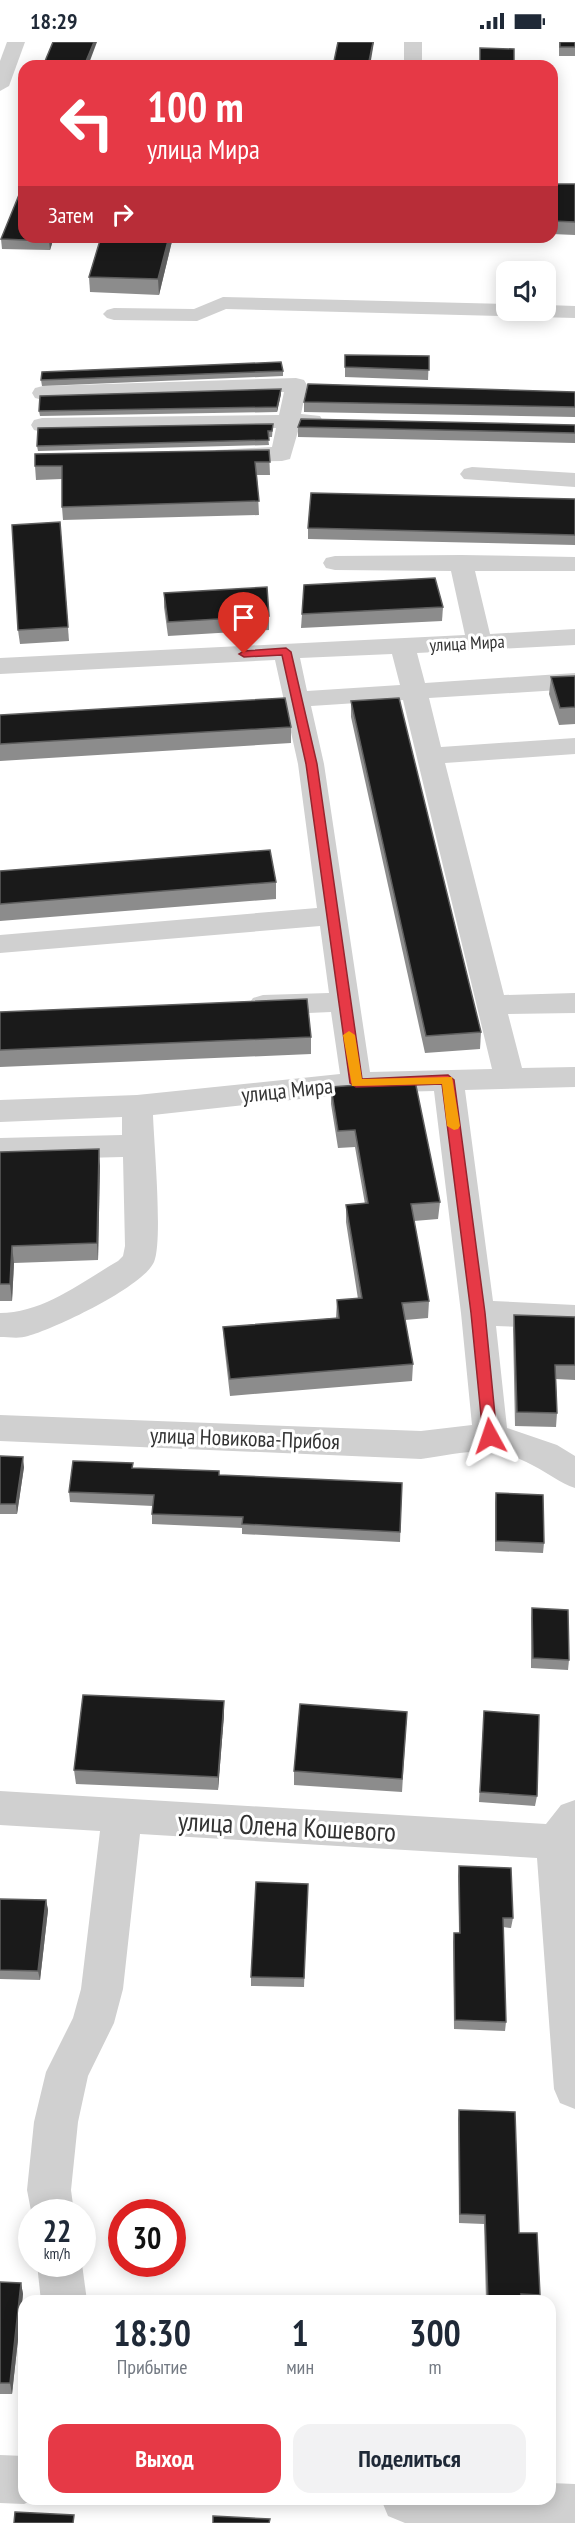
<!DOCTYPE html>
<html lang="ru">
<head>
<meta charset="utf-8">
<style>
  :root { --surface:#fff; --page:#f2f2f3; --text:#1f2937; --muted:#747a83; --accent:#e63946 }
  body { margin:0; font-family:"PT Sans Narrow",sans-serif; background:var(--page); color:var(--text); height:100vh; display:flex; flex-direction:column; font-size:22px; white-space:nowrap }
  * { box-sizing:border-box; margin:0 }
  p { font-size:20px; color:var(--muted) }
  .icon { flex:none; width:33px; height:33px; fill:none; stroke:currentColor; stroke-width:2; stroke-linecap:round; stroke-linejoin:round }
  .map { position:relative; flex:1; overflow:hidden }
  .sheet { position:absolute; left:18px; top:2253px; width:538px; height:210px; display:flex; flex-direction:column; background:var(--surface); border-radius:18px; box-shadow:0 3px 15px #0003 }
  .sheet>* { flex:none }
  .guide { position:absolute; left:18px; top:18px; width:540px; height:183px; border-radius:18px; box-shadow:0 3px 15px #0003; background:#e63946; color:#fff; overflow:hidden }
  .tools { position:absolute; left:496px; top:219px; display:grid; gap:12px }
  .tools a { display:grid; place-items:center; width:60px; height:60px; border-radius:12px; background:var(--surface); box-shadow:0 3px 15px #0003; font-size:30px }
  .speed { position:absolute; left:18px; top:2157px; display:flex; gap:12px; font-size:30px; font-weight:700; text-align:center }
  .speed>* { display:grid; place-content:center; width:78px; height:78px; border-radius:50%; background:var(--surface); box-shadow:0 3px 15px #0003; line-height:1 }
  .speed small { font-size:15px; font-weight:400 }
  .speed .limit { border:9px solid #d22; background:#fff; color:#111 }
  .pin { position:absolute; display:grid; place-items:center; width:51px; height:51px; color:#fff; margin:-62px -26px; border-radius:50% 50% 50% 0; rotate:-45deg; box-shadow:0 0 6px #0007 }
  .pin .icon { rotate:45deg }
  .me { position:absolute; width:66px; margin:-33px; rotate:355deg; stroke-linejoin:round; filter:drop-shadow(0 0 4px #0008) }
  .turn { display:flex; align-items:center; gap:21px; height:126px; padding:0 30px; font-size:27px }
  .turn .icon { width:78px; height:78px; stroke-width:2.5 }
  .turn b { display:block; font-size:42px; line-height:51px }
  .then { display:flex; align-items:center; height:57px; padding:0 30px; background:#0003; gap:12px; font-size:22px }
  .eta { display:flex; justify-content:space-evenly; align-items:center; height:102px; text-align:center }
  .eta b { font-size:36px; font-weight:700; line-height:42px }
  .cta { display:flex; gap:12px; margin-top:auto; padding:12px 30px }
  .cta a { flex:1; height:69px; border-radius:18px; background:var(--accent); color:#fff; font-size:24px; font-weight:700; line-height:69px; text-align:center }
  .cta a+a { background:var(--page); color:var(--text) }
  .status { display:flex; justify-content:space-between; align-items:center; height:42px; padding:0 30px; background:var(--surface); direction:ltr }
  .status svg { height:16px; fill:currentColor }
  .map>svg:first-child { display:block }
</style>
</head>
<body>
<div class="status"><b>18:29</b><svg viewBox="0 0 49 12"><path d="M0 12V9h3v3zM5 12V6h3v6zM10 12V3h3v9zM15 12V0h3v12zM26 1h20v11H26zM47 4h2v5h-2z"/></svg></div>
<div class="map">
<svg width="575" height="2481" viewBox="0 0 575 2481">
  <rect width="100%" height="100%" fill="#fff"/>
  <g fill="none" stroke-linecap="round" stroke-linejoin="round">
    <g fill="#d0d0d0" fill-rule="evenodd">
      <path d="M7,0h18l-16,44 -9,5v-30z"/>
      <rect x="404" y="0" width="18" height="24"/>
      <path d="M223,255l284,7v6h39v-5l29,1v12l-349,-9 -29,12 -83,-1 -7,-2 -4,-4 4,-4 7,-2 80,1z"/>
      <path d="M296,336l8,2 3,5 -6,29 19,2 3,5 -3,5 -21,2 -9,31 -8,2 -58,1 -8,-2 -3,-5 3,-5 56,-3 4,-19 -234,4 -8,-2 -3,-5 3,-5 8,-2 237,-3 5,-23 -241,8 -8,-2 -3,-5 3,-5 8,-2z"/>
      <path d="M472,425l103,6v14l-111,-8 -4,-5 4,-5z"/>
      <path d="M461,513l114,2v14h-100l15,63 85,-5v16l-158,8 8,30 150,-10v16l-146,9 12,49 134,-9v16l-130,9 59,232 71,-2v20l-67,1 14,54 53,-1v20l-110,3 28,211 82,4v24l-79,-3 11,102 50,17 18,11v32c-15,-5 -27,-15 -41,-22 -40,-23 -70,-13 -113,-7l-421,-18v-26l421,16 51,-6 -11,-112 -27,-222 -78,2 -203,22c1,29 10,126 1,147 -11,25 -100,67 -126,74 -9,3 -19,1 -28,1v-24c43,0 82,-31 118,-52l5,-5 2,-10 -2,-89 -123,3v-22l122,-3v-18l-122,5v-22l137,-5 203,-21 -9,-62 -68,3 -10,-3 -5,-7 5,-7 10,-3 66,-2 -9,-67 -320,27v-18l317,-27 -19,-144 -23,-104 -275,14v-16l465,-23 -14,-64 -116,-1 -9,-2 -3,-5 3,-5 9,-2zM392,612l8,31 -93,6 -7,-33zM403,658l89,369 -122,3 -46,-308 -13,-58z"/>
      <path d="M0,1749l546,33 15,-19 14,-5v309l-15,-6 -6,-14 -17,-231 -397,-24 -17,155 -9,34 -26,53 -10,46 -7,68 3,22h-42v4l-5,-26 7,-68 12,-50 27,-54 8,-29 19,-158 -100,-6z"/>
      <path d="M37,2222h45l5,37h-46z"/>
      <path d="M0,2413l24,1v43h12l-12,5 -24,-1z"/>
      <path d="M550,2441l25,1v39h-170l-17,-7 -7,-17h169z"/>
    </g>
  </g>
  <g fill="#8c8c8c">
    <rect x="559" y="0" width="16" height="14"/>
    <path d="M552,142h23v51l-23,-1z"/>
    <path d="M24,195h30l-4,13 -48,-1 -1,-10z"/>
    <path d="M101,195h72l-14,58 -69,-3 -1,-15z"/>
    <path d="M345,313l84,1 -1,24 -83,-3z"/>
    <path d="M283,329v5l-241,10 -1,-6z"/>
    <path d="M281,347v5l-4,18 -237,4 -1,-5z"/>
    <path d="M575,350v25l-271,-5v-10z"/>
    <path d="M273,382l-1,13h-4l1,8 -231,6 -1,-5z"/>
    <path d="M575,383v18l-277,-6v-10z"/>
    <path d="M269,408l1,25h-13l2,40 -196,5 -1,-13v-28l-26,1 -1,-14z"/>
    <path d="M575,457v46l-267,-6v-11z"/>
    <path d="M60,480l9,119 -49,3 -2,-14z"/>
    <path d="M164,551l105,23v14l-101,6 -4,-29z"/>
    <path d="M443,565l-1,14 -141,7 1,-14z"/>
    <path d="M575,634v48l-16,1 -10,-31 2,-17z"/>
    <path d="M351,659l130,331 -1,17 -55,4 -74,-336z"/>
    <path d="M0,673l291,12v16l-291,18z"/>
    <path d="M0,829l276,11v17l-276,22z"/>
    <path d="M0,970l311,25v17l-311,13z"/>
    <path d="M331,1045l109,115 -2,17 -24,2 15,80 -1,17 -23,2 8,44 -1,17 -182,15 -6,-52 -1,-17 113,-9 1,-18 21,-1 -12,-77v-17l19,-1 -10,-57 -17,1 -7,-44z"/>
    <path d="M0,1110l100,14 -2,94 -84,3 -2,38h-12z"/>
    <path d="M514,1273l61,2v63l-19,-1 1,34 -1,14 -41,-1 -2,-97z"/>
    <path d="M0,1414l24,11 -7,47h-17z"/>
    <path d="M133,1426l86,7 183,8 -2,59 -158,-8v-6l-90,-4v-10l1,-8 -83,-4 -1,-10z"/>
    <path d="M496,1451l48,50 -1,10 -48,-2v-48z"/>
    <path d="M532,1566l37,52 -1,10 -37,-2v-50z"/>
    <path d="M484,1669l53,85 -2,10 -56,-4z"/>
    <path d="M407,1670l-5,80 -108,-7v-14z"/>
    <path d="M224,1673l-6,75 -142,-6 -2,-14z"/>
    <path d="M459,1824l54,52 -2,10 -8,-1 3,95 -1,9 -51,-2 -1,-87 1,-9h5l-1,-57z"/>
    <path d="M308,1842l-4,103 -53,-1v-9z"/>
    <path d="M0,1857l46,1 2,10 -8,70 -40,-1z"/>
    <path d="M459,2068l60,123 21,62 -1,6h-53l-2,-77 -25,-1 -1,-104z"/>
    <path d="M0,2240l21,1 2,11 -11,100h-12z"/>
  </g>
  <g fill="#5f5f5f">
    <path d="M94,0h3l-9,24h-4z"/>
    <path d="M373,0h1l-4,24h-2z"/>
    <path d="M50,195h4l-4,13 -1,-9z"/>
    <path d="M169,195h4l-14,58 -1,-16z"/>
    <path d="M281,347v5l-4,18v-5z"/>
    <path d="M99,1107l1,17 -2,94 -1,-17z"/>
    <path d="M12,1204l2,17 -2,38 -2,-17z"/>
    <path d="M23,1415l1,10 -7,47 -1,-10z"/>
    <path d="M224,1659v14l-6,75v-13z"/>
    <path d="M46,1858l2,10 -8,70 -2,-9z"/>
    <path d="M21,2241l2,11 -11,100 -2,-11z"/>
  </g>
  <g fill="#1a1a1a" stroke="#5f5f5f" stroke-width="1.5">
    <path d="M53,0h41l-10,24h-41z"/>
    <path d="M338,0h35l-5,24h-35z"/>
    <rect x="560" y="0" width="15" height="5"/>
    <path d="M480,6l34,1v17h-34z"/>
    <path d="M552,142h23v38l-23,-1z"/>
    <path d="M23,143h1v52h26l-1,4 -48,-2z"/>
    <path d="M101,195h68l-11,42 -69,-2z"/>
    <path d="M345,313l84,1v14l-84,-3z"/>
    <path d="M281,320l2,9 -242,9 1,-8z"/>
    <path d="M308,342l267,8v15l-271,-5z"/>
    <path d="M281,347l-4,18 -238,4 1,-15z"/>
    <path d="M301,377l274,6v8l-277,-6z"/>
    <path d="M273,382l-1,7h-4l1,9 -232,6 1,-18z"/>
    <path d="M269,408l1,12h-15l4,39 -197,6v-41h-27v-12z"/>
    <path d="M311,451l264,6v36l-267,-7z"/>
    <path d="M60,480l8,105 -50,3 -6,-105z"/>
    <path d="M435,536l8,29 -141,7 2,-29z"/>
    <path d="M267,545l2,29 -101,6 -4,-29z"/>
    <path d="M575,634v31l-15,1 -9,-31z"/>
    <path d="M285,656l6,29 -291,17v-29z"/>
    <path d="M399,656l82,334 -55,4 -75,-335z"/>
    <path d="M270,808l6,32 -276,22v-33z"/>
    <path d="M307,957l4,38 -311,13v-38z"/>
    <path d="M415,1039l25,121 -29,2 18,97 -27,2 11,61 -183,15 -7,-52 116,-9 -2,-18 25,-2 -16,-93 22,-2 -13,-73 -17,1 -7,-44z"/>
    <path d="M99,1107l-2,94 -85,3 -2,38h-10v-132z"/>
    <path d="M514,1273l61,2v48h-20l2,48 -40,-1z"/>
    <path d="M0,1414l23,1 -7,47h-16z"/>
    <path d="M73,1419l60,2 -1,5 87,3v4l183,8 -2,49 -158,-8 1,-7 -91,-3 2,-19 -85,-3z"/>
    <path d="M496,1451l47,2 1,48 -48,-2z"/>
    <path d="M532,1566l36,2 1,50 -36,-2z"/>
    <path d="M83,1653l141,6 -6,76 -144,-7z"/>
    <path d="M300,1662l107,8 -5,67 -108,-8z"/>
    <path d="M484,1669l55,4 -2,81 -57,-4z"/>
    <path d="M459,1824l52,2 2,50h-10l3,104 -51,-2 -1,-87h6z"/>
    <path d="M256,1840l52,2 -4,94 -53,-1z"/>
    <path d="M0,1857l46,1 -8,71 -38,-1z"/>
    <path d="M459,2068l56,2 4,121h18l3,62 -19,-1 1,7h-34l-3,-86 -25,-1z"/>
    <path d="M0,2240l21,1 -11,100h-10z"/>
    <path d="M15,2470l59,3 -1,8h-59z"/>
    <path d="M213,2474l57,3 -1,4h-56z"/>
  </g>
  <path fill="#e63946" stroke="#96252e" stroke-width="1.5" d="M286,606l5,4 26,112 45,315 86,-4 6,5 31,233 12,123 -7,6 -7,-6 -12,-123 -29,-229 -86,3 -6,-4 -44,-319 -24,-109 -38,2 -5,-3 5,-3z"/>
  <path fill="#f59e0b" d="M349,989l6,4 7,44 90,-2 8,49 -2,3 -4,1 -7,-4 -5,-42 -90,2 -9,-51z"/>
  <g text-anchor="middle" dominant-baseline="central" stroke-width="6" stroke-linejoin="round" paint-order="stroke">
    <g font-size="18" fill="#333" stroke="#fff">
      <text transform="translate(467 601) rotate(-3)">улица Мира</text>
    </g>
    <g font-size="22" fill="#333" stroke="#fff">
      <text transform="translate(287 1048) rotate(-6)">улица Мира</text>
      <text transform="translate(245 1396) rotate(2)">улица Новикова-Прибоя</text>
    </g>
    <g font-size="27" fill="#333" stroke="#fff">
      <text transform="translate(287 1784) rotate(3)">улица Олена Кошевого</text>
    </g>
  </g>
</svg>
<div class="tools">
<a><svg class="icon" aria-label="sound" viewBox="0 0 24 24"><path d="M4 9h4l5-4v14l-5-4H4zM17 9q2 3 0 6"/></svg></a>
</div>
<div class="speed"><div>22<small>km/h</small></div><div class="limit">30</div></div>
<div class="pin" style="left:244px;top:612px;background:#d93025"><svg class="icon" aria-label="arrive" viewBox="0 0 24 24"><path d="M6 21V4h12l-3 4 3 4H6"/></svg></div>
<svg class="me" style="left:490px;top:1394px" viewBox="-20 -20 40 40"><path d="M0-17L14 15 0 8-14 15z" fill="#e63946" stroke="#fff" stroke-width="4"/></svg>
<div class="guide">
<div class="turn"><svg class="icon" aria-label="left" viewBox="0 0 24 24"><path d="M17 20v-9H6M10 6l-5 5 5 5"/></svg><div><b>100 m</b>улица Мира</div></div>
<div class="then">Затем<svg class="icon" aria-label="right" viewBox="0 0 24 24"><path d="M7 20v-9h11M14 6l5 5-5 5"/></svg></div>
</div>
<section class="sheet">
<div class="eta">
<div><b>18:30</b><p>Прибытие</p></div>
<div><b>1</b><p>мин</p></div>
<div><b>300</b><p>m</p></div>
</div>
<div class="cta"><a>Выход</a><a>Поделиться</a></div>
</section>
</div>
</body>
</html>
